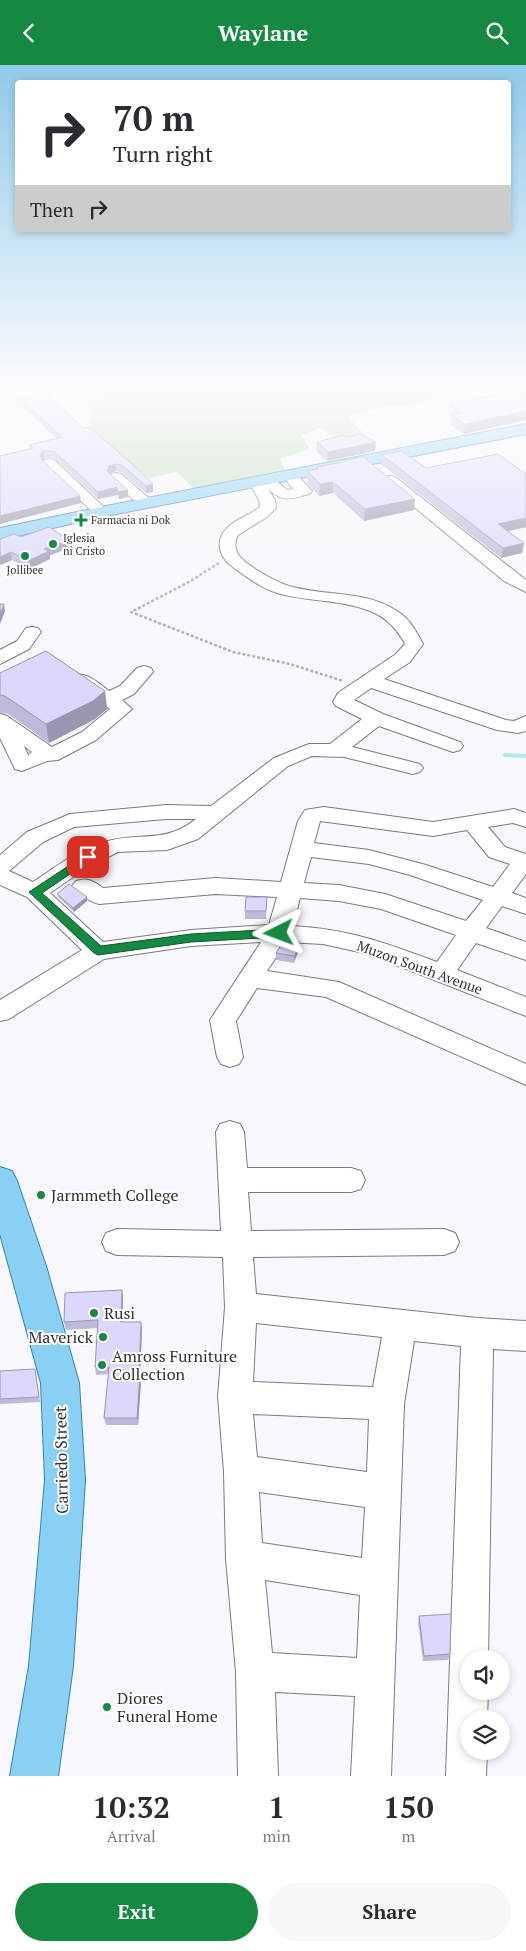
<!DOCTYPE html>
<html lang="en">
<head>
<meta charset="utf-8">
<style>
  :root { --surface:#fff; --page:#f7f7f7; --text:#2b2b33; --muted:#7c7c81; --accent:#158841 }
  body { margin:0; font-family:"PT Serif",serif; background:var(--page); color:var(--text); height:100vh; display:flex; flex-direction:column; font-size:19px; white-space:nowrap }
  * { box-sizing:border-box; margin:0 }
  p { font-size:16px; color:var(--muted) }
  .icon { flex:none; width:28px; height:28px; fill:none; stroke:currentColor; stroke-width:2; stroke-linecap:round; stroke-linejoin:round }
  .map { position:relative; height:1711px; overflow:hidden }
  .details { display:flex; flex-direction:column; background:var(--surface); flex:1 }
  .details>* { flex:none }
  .hud { position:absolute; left:15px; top:15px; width:496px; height:152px; border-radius:5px; box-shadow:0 2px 8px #0003; background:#fff; color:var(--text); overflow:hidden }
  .controls { position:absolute; left:460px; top:1585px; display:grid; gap:10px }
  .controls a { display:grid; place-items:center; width:50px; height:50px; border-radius:50%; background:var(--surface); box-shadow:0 2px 8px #0003; font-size:25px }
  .pin { position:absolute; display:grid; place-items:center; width:42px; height:42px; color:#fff; margin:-21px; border-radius:10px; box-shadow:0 2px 8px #0006 }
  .me { position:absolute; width:55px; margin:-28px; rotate:267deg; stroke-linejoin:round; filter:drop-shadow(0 0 4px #0008) }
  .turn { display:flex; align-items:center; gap:18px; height:105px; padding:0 15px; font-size:22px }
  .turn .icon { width:65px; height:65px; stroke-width:2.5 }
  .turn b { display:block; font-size:35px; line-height:42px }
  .then { display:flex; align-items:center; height:48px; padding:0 15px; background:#0003; gap:10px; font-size:19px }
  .eta { display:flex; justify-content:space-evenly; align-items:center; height:85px; text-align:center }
  .eta b { font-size:30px; font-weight:700; line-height:35px }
  .cta { display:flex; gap:10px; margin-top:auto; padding:10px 15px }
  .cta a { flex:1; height:58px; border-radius:30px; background:var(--accent); color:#fff; font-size:20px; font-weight:700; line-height:58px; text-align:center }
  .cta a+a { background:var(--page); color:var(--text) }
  header { display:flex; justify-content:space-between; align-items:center; height:65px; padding:0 15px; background:var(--accent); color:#fff; font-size:22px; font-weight:700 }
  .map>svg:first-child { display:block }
</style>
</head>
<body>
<header><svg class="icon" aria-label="back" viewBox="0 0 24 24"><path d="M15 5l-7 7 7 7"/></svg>Waylane<svg class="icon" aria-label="search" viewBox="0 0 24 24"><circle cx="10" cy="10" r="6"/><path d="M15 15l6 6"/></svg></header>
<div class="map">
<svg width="526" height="1711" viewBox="0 0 526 1711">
  <rect width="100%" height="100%" fill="#f7f7fd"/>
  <path fill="#c1dcb6" d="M101,323h358l14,3 -67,15 -20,-1 -38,12 18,19 -25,7 -21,-15 -19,7 9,14 -30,10 5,11 -91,19 -17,-17 -28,6 -60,-47 3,-27z"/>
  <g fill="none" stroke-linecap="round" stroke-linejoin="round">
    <path stroke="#ade8ea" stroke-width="4" d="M505,690l21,1"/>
    <defs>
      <g id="minor">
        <path d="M49,394l5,1 52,49 3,3 -3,3h-10l-52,-49 -2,-3 2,-3z"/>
        <path d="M290,407l5,1 17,18 -3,3c-19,5 -25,9 -41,-5l7,11 1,8 -9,9 -29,18c-4,7 -3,16 2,22 9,10 33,23 46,28 36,12 78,4 111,26 13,8 19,20 26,33l-13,18 -26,17 122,41 8,1 12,-5v15l-8,2 -21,-3 -126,-42 -17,12 29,14 77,28 3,4 -3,4 -7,2 -74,-26 -27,21 68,17 3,4 -3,4 -7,2 -69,-17 -32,-1 -24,10 -90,73 -31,11 -49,2 -33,17 -35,24 53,49 88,-12 78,-5 8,-28 -61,-3 -117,10c-10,-3 -21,-9 -27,-18l4,-5c12,-4 17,0 27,7l113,-10 65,4 17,-61 7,-11 19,-3 109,15 81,-13 12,4v14l-13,-4 -25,4 17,20 21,7v20l-14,19 14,5v16l-24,-8 -16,22 40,14v18l-50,-17 -19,27 69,27v19l-158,-62 -45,-10 -37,-2 -19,29 72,11 187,82v21l-200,-88 -69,-9 -21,33 7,36 -4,7 -9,3 -9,-3 -4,-7 -7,-37 51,-78 -70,4 -87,13 -95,60 -9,2v-21l82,-50 -55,-53 -27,-12v-30l27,-23 43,-18 96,-9 45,1 63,-48 35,-14h21l32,-25 -26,-13 -3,-4 5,-9 58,-39 9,-10c-9,-16 -18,-26 -35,-33 -29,-12 -63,-9 -93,-18 -16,-5 -30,-16 -43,-25 -12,-8 -19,-22 -11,-35 8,-13 26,-17 37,-26l-1,-7 -10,-18 2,-3c19,-5 21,-2 36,11l6,-1 -10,-13 2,-3zM166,754h30c-33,26 -56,12 -92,23 -26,7 -48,25 -71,40l-24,-11 34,-29 31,-15zM320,756l113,15 34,-6 22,27 21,7 -17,23 -67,-22 -57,-15 -55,-7zM311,792l58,7 41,11 73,25 -17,21 -81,-27 -46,-9 -35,-2zM300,833l39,3 42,8 75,26 -19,27c-51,-19 -89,-33 -144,-36z"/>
        <path d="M116,408l5,1 31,27 3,3 -3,3h-10l-31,-27 -2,-3 2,-3z"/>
        <path d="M390,411l5,1 131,103v12l-22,-11 -119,-98 -2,-3 2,-3z"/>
        <path d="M32,562l6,1 3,4 -12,17 -29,15v-14l17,-9 9,-13z"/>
        <path d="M144,601l7,2 2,4 -19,22 -12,6 10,9 -36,31 -38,20 -11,1 -25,10 -7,-2 -15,-31v-24l7,2 45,31 30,-15 28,-23 -38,-26 -2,-4 2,-4c15,-4 26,8 37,16l11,-5 17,-18zM24,681l8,6 -4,3z"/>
        <path d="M230,1056l10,3 4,8 3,36h104l10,3 4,9 -4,9 -10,3h-103l3,39 193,-2 11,4 4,9 -4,9 -11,4 -191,2 3,37 221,24 49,3v30l-33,-2 -5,310h-19v32h19l-1,28h-18v32h18l-1,25h-40l15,-430 -47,-5 -10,63 -13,372h-40l4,-80 -80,-4 3,84h-40l-2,-104 -10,-113 -2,-87 -6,-75 7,-90 -2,-50 -106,-2 -11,-4 -4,-9 4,-9 11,-4 104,2 -5,-99 4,-8zM256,1258l126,14 -9,50 -120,-5zM253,1349l116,5 -2,53 -110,-15zM259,1427l106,15 -3,51 -100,-15zM265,1515l95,15 -3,63 -85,-5z"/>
      </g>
      <g id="major">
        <path d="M526,359v10l-425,83 -101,23v-12l101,-21z"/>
        <path d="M0,1102l12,4 5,10 29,85 33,117 6,97 -12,186 -15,110h-48l19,-110 16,-186 -4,-97 -41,-149z"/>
      </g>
    </defs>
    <use href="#minor" stroke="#7a7a7f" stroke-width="2"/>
    <use href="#major" stroke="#3884ad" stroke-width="2"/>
    <path stroke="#b2b2b6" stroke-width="2.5" stroke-dasharray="3 2" stroke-linecap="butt" d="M219,498l-30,19 -58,30 102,40 57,12 53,17"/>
    <use href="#minor" fill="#fff" fill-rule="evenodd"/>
    <use href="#major" fill="#89d0f5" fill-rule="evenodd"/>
  </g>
  <g fill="#bcbad9">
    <path d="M514,323h12v32l-62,14 -14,-9 1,-8 -3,-3 1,-10 65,-13z"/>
    <path d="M45,328l108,99 -7,1 -24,-20 -6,-2 -7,2 19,24 -9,2 -1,-4 -20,4 -43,-40 -11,-1 -2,2 38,36 1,7 -51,-54 -1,-4 27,-7 -35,-33 -1,-7z"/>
    <path d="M348,372l27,14 -48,10 -11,-10 1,-9z"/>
    <path d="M382,390l44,13 100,59 -18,4 16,12 -2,10 -21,5 -120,-94z"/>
    <path d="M341,396l73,49 -50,11 -31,-28 -14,3 -12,-13v-12l10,-2v-2l24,-4z"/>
    <path d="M21,472l49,11 -20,7v4l-21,10 -17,-9 -12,5v-26z"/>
    <path d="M0,608l105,18 2,18 -12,10 -46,24 -41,-29 -8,-1z"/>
    <path d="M57,829l30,3v4l-13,11 -16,-15z"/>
    <path d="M267,832l-1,22h-21v-8z"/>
    <path d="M299,884l-5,14 -18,-3v-7z"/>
    <path d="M122,1225l1,7v25l19,7 -2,44 1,8 -3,44h-32l-2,-7 5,-44 -13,1 -1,-8 3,-39 -32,2 -2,-8z"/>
    <path d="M35,1304l5,33 -40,2v-33z"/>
    <path d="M419,1551l31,38 -2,6 -25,1 -5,-39z"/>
  </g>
  <g fill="#9997b0">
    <path d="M526,346v9l-62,14 1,-10z"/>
    <path d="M376,377l-1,9 -48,10 1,-9z"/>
    <path d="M43,386l1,7 -4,4v-7z"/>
    <path d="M115,399l1,7 -7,2 -2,-2 2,-5z"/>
    <path d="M333,417v11l-14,3 1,-12z"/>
    <path d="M153,419v8l-7,1v-7z"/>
    <path d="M117,422l1,8 -20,4v-7z"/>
    <path d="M128,425v7l-9,2 -1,-7z"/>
    <path d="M80,431l1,7 -81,21v-8z"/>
    <path d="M415,434l-1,11 -50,11 1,-12z"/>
    <path d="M526,453v9l-29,7 1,-10z"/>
    <path d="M69,475l1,8 -20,7v4l-21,10 -1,-8 16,-12z"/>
    <path d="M524,478l-2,10 -21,5 2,-10z"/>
    <path d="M11,487l1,8 -12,5v-8z"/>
    <path d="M4,539l1,7 -5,13v-10z"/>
    <path d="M105,626l2,18 -12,10 -46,24 -3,-19z"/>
    <path d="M87,832v4l-13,11 -1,-4z"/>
    <path d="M299,877v7l-5,14 1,-7z"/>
    <path d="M122,1225l1,7 -1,33 -1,-8z"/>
    <path d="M141,1257l1,7 -2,52 -1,-8z"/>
    <path d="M140,1308l1,8 -3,44 -1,-7z"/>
  </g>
  <g fill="#dbd8fc" stroke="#9997b0">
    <path d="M516,323h10v23l-61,13 -14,-9 11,-2 -13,-9 69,-14z"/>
    <path d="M45,328l38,35 6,-1 42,36 22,21 -7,2 -24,-21 -7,-1 -6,2 -2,5 21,19 -10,2 -1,-5 -19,5 -44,-41h-11l-3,4 2,5 38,36 -80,20v-60l33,-8 -4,-3 33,-8 -42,-39z"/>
    <path d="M361,369l15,8 -48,10 -11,-10 26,-7 5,2z"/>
    <path d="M401,386l25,17 72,-14 28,20v44l-28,6 26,19 -21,5 -121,-93z"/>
    <path d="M363,392l52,42 -50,10 -32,-27 -13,2 -13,-13 11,-2 -1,-2 25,-5 -1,-1z"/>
    <path d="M49,462l20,13 -25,9 5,2 -21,10 -17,-9 -11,5v-18l14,-5 7,3z"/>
    <path d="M0,539h4l-4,10z"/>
    <path d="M46,586l59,40 -12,10 -47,23 -41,-28 -5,-1v-22z"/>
    <path d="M69,819l18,13 -14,11 -16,-14z"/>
    <path d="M246,832h21l-1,14h-21z"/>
    <path d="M285,874l14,3 -4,14 -19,-3z"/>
    <path d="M122,1225l-1,32h20l-2,51h1l-3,45h-33l5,-51h-14l3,-47 -34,2 1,-29z"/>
    <path d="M35,1304l4,28 -39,2v-28z"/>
    <path d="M451,1549l-1,40 -26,2 -5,-40z"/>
  </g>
  <linearGradient id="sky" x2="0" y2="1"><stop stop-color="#90c9e9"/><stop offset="0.57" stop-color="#fbfbfe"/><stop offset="1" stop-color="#fbfbfe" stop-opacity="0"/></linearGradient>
  <rect width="526" height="563" fill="url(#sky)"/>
  <path fill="#158841" stroke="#0e582a" d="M88,788l5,4 -1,2 -50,34 59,53 90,-12 88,-5 5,4 -5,4 -88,5 -93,13 -4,-2 -65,-61z"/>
  <g fill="#158841" stroke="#fff" stroke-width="2">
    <path d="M78.5 447.5h5v5h5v5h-5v5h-5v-5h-5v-5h5z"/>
    <circle cx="53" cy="479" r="5"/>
    <circle cx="25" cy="491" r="5"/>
    <circle cx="41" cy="1130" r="5"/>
    <circle cx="94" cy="1248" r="5"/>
    <circle cx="103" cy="1272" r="5"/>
    <circle cx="102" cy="1300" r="5"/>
    <circle cx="107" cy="1642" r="5"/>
  </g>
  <g text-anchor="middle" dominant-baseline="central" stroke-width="4" stroke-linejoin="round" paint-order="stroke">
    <g font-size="11" fill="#323234" stroke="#fff" text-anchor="start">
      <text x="91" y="455">Farmacia ni Dok</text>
      <text x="63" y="473">Iglesia<tspan x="63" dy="13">ni Cristo</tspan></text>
      <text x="25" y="505" text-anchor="middle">Jollibee</text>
    </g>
    <g font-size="14" fill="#323234" stroke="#fff">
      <text transform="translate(420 902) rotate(20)">Muzon South Avenue</text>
    </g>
    <g font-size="16" fill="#323234" stroke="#fff" text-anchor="start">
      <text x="51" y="1130">Jarmmeth College</text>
      <text x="104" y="1248">Rusi</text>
      <text x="93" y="1272" text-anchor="end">Maverick</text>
      <text x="112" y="1291">Amross Furniture<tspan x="112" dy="18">Collection</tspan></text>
      <text x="117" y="1633">Diores<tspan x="117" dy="18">Funeral Home</tspan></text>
    </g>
    <g font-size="16" fill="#323234" stroke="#fff">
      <text transform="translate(61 1395) rotate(-91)">Carriedo Street</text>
    </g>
  </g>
</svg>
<div class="controls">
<a><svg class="icon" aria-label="sound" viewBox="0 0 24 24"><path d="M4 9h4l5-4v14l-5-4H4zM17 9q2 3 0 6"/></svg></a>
<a><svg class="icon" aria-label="layers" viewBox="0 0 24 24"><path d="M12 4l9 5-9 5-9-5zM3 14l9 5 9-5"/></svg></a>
</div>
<div class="pin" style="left:88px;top:792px;background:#d93025"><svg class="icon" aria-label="arrive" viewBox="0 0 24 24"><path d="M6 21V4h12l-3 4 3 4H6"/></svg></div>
<svg class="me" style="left:279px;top:868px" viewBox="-20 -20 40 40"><path d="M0-17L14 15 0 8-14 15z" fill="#158841" stroke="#fff" stroke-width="4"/></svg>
<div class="hud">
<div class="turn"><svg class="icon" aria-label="right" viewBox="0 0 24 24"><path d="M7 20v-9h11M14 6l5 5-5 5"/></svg><div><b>70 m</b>Turn right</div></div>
<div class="then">Then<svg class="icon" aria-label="right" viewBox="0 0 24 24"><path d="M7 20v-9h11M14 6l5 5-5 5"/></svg></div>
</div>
</div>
<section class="details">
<div class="eta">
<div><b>10:32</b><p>Arrival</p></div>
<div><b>1</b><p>min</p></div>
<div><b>150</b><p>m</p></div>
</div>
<div class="cta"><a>Exit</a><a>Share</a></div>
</section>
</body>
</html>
